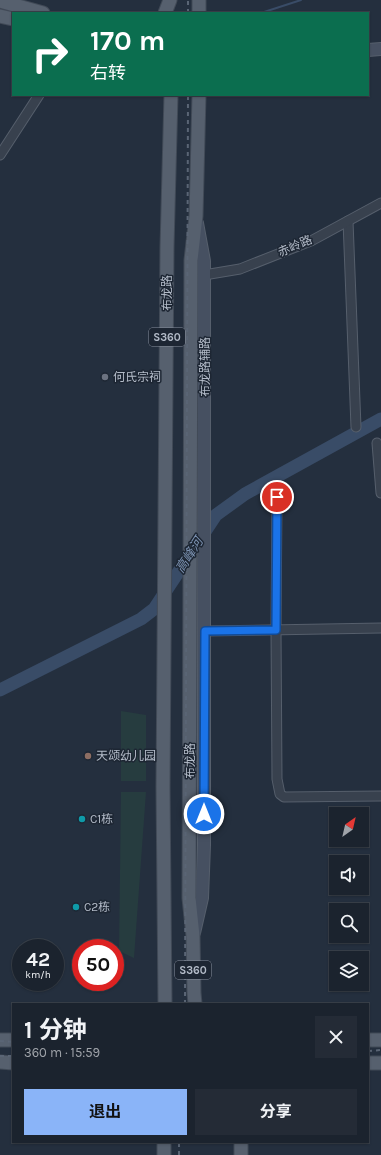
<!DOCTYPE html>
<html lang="zh">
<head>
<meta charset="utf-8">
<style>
  :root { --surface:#1b232e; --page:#242b36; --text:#f1f3f6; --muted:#a0a4aa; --line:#39404a; --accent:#8ab4f8 }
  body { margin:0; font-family:Karla,"Noto Sans SC",sans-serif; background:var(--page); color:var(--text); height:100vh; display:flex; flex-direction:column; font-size:15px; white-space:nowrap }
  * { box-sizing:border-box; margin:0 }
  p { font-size:13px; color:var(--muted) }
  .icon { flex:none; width:22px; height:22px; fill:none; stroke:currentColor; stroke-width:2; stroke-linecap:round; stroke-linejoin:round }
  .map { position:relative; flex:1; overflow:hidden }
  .details { position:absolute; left:12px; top:1003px; width:357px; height:140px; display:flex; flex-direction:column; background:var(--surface); border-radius:0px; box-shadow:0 1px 3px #0004,0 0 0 1px var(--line) }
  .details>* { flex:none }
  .banner { position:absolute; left:12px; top:12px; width:357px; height:84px; border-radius:0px; box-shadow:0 1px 3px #0004,0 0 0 1px var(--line); background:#0b6e4f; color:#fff; overflow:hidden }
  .needle { width:26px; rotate:34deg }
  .fabs { position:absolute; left:329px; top:807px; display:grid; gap:8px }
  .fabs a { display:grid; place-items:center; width:40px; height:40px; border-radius:0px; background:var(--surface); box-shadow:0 1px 3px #0004,0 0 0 1px var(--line); font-size:20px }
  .speed { position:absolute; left:12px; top:939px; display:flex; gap:8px; font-size:20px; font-weight:700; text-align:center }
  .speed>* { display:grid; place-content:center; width:52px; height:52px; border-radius:50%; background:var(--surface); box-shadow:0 1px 3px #0004,0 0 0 1px var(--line); line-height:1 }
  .speed small { font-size:10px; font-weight:400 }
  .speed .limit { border:6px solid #d22; background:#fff; color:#111 }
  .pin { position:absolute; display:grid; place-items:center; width:34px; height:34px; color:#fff; margin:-17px; border:2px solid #fff; border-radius:50%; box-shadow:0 1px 4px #0007 }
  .me { position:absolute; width:44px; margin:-22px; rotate:0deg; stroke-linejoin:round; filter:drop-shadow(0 0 3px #0008) }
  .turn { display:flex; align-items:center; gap:14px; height:84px; padding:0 12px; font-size:18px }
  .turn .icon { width:52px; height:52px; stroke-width:2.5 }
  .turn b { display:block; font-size:28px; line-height:34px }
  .round { display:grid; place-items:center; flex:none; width:42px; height:42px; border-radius:0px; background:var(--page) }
  .summary { display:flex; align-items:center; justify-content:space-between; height:68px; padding:0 12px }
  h1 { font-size:24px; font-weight:700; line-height:30px }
  .button { display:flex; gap:8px; margin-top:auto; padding:8px 12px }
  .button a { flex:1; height:46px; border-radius:0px; background:var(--accent); color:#111; font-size:16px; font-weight:700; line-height:46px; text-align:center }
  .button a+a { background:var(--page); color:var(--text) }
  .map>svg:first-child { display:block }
</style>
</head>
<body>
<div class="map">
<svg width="381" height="1155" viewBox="0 0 381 1155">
  <rect width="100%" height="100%" fill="#242f3e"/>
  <g fill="#263c3f">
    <path d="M121,711l25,4v66h-25z"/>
    <path d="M121,792h25l-12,166 -15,-7z"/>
  </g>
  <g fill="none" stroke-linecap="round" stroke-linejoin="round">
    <path stroke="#394c67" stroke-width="2" d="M261,13l40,-13"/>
    <path stroke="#394c67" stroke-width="13" d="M0,690l141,-71 13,-10 62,-94 29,-21 136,-75"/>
    <defs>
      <g id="minor">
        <path d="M0,155l39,-60"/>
        <path d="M348,221l8,206"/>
        <path d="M204,275l36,-6 71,-28 70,-38"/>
        <path d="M377,443l4,50"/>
        <path d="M277,497l-1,133 1,149 3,15 4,3 97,-1"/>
        <path d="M205,631l176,-3"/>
      </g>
      <g id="secondary">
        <path d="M368,50l13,-1"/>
        <path d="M194,933l8,-35 2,-53v-584l-7,-38"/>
      </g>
      <g id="primary">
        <path d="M199,0v13"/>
        <path d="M0,1l43,12"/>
        <path d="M165,13l5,-13"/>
        <path d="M0,16l13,3"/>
        <path d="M165,1004l-2,-217 4,-540 4,-152"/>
        <path d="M195,1004l-1,-11 -1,-57 -4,-38 2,-638 5,-44 3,-121"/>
        <path d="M0,1040h13"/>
        <path d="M368,1040h13"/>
        <path d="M0,1062l13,1"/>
        <path d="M368,1063h13"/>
        <path d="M164,1142v13"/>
        <path d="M241,1155v-13"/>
      </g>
    </defs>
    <use href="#minor" stroke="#565f6c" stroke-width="11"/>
    <use href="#secondary" stroke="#565f6c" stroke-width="14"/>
    <use href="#primary" stroke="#414a57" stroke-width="15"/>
    <use href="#minor" stroke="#38414e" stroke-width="9"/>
    <use href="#secondary" stroke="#465061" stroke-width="12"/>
    <use href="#primary" stroke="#56606e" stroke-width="13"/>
    <g stroke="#5a6575" stroke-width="2" stroke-dasharray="4 4" stroke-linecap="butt">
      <path d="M188,13v-13"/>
      <path d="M185,1004l3,-909"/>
      <path d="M0,1041l13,1"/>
      <path d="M368,1051l13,-1"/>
      <path d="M0,1056h13"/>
      <path d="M179,1155v-13"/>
    </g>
  </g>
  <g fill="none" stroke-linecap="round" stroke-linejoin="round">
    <defs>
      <path id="route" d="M204,814l1,-183 71,-1 1,-133"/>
    </defs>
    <use href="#route" stroke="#114b97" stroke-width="10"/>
    <use href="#route" stroke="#1a73e8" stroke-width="7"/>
  </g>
  <circle fill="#6b7280" stroke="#1d2633" stroke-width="1.5" cx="105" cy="377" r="4"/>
  <circle fill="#8d6e63" stroke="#1d2633" stroke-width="1.5" cx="88" cy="756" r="4"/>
  <g fill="#0f9aa8" stroke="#1d2633" stroke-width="1.5">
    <circle cx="82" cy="819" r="4"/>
    <circle cx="76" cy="907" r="4"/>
  </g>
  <g text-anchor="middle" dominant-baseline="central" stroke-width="3" stroke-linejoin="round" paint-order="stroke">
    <g fill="#1d2633" stroke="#878f9c" stroke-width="1">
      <rect x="149" y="328" width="36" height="18" rx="3"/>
      <rect x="175" y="961" width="36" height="18" rx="3"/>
    </g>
    <g font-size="11" font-weight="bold" fill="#b4bcc9">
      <text x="167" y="337">S360</text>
      <text x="193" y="970">S360</text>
    </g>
    <g font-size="12" fill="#b4bcc9" stroke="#1d2633">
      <text transform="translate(295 246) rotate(-23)">赤岭路</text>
      <text transform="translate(167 293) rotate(-90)">布龙路</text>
      <text transform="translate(205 367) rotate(-90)">布龙路辅路</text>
      <text transform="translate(190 761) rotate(-90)">布龙路</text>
    </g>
    <g font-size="12" fill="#b4bcc9" stroke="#1d2633" text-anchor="start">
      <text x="113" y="377">何氏宗祠</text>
      <text x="96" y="756">天颂幼儿园</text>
      <text x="90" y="819">C1栋</text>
      <text x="84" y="907">C2栋</text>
    </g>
    <g font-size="13" font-style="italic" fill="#7c92b1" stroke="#1d2633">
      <text transform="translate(189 555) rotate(-57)">高峰河</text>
    </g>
  </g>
</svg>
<div class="fabs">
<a><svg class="needle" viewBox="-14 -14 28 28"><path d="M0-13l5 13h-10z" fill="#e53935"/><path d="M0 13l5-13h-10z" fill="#a0a4aa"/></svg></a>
<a><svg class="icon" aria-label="sound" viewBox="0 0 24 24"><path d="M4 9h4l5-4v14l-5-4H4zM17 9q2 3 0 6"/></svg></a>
<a><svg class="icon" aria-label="search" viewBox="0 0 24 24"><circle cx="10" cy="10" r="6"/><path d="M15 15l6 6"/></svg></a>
<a><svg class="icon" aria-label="layers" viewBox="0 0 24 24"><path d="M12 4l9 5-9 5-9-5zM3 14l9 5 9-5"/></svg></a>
</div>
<div class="speed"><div>42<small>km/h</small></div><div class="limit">50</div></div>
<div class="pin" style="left:277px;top:497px;background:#d93025"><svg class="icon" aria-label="arrive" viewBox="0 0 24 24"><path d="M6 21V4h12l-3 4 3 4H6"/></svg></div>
<svg class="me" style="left:204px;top:814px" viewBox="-20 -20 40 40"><circle r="17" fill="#1a73e8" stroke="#fff" stroke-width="3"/><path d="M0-11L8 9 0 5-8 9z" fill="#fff"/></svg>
<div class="banner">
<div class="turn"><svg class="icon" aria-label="right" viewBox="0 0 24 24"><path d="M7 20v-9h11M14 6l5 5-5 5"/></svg><div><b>170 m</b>右转</div></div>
</div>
<section class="details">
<div class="summary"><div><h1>1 分钟</h1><p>360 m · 15:59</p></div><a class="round"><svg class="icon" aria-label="close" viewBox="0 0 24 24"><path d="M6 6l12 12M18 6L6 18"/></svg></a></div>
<div class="button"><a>退出</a><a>分享</a></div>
</section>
</div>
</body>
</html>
